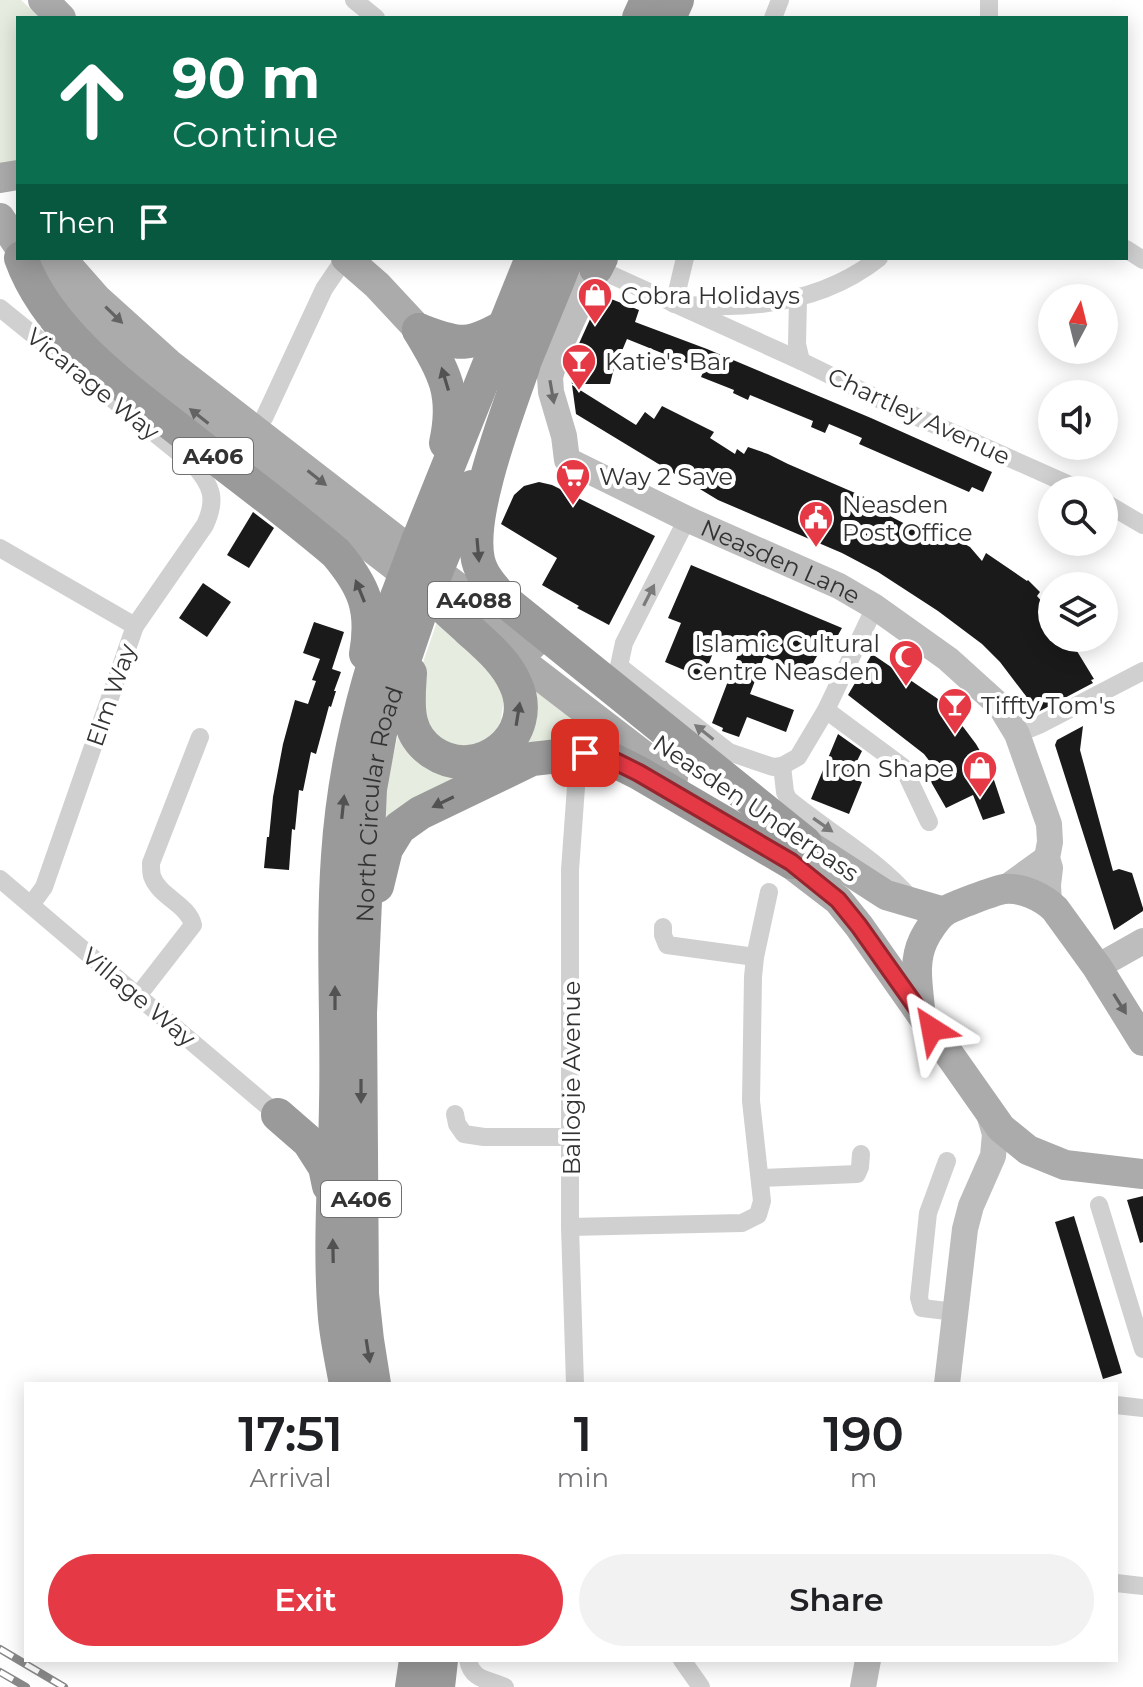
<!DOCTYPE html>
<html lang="en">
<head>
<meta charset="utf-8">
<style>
  :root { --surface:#fff; --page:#f2f2f2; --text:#202124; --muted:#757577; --accent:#e63946 }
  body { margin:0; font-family:Montserrat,sans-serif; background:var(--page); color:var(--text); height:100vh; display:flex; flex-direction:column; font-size:30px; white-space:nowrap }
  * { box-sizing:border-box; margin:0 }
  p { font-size:26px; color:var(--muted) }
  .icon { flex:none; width:44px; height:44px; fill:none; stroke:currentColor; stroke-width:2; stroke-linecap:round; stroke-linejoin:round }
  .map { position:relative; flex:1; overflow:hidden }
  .side { position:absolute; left:24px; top:1382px; width:1094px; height:280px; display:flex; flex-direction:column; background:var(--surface); border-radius:0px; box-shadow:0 4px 20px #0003 }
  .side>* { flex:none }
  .banner { position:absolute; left:16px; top:16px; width:1112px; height:244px; border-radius:0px; box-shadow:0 4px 20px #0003; background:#0b6e4f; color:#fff; overflow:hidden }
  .needle { width:52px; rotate:7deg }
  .tools { position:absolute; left:1038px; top:284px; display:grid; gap:16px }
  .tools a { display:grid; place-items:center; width:80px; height:80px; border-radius:50%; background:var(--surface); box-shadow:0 4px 20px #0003; font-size:40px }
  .pin { position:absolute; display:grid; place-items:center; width:68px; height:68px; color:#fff; margin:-34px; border-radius:16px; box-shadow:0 4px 12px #0006 }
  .me { position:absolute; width:88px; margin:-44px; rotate:326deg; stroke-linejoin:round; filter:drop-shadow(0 0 6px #0008) }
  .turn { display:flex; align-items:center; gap:28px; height:168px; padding:0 24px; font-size:36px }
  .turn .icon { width:104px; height:104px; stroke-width:2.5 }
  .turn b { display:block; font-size:56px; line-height:68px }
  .then { display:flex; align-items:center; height:76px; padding:0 24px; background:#0003; gap:16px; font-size:30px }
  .eta { display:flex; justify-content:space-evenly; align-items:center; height:136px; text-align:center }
  .eta b { font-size:48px; font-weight:600; line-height:56px }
  .action { display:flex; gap:16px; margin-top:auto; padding:16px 24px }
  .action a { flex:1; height:92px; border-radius:48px; background:var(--accent); color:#fff; font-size:32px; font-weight:600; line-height:92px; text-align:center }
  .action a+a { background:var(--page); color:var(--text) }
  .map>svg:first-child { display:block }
</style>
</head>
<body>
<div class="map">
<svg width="1143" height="1687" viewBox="0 0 1143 1687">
  <rect width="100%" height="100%" fill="#fff"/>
  <g fill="#e6ecdf">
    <path d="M0,0h21l19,18h-22v146l-18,3z"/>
    <path d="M438,619l43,34 23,44 -3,23 -9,19 -47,12 -31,-49 5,-28z"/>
    <path d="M523,678l86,66 -226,78 5,-44 12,-51 89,41z"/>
  </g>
  <g fill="#1a1a1a">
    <path d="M601,295l38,15 -4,12 72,27 164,69 121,54 -9,20 -11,-5 -3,5 -110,-48 3,-6 -33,-14 -4,9 -14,-6 2,-6 -63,-26 -2,5 -15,-7 1,-3 -33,-13 3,-7 -77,-31 -14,33 -3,12h-38l-2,-14 2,-11z"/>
    <path d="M572,385l64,40 9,-13 9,7 8,-13 52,26 -4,6 25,16 2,-5 7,5 4,-7 20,7 20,10 95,41 -3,6 39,20 2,-3 15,9 4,-7 30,17 12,14 4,-8 41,28 1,-1 12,12 -3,4 15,17v25h17l25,41 -3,1 2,3 -55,29 -38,-50 -18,-18 -44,-33 -60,-39 -36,-19 -124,-53 -142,-86z"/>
    <path d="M539,482l13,3 103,51 -46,89 -32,-17 2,-2 -37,-21 15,-27 -56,-34 13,-29 10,-9z"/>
    <path d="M253,512l21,16 -25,40 -22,-13z"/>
    <path d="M691,565l151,63 -13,23 -7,-4 -15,27 -43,-17 -14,37 44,16 -8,22 -39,-15 -8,20 -17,-6 1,-3 -11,-5 29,-76 -22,-9 -16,40 -38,-16 16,-39 -13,-5z"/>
    <path d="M203,583l28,19 -24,35 -28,-19z"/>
    <path d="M314,622l30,10 -12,37 9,3 -7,19h2l-5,16 -2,-1 -13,48 -5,-2 -8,39 -4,-1 -4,40 -3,-1 -3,41 -25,-2 3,-31h2l4,-40 10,-53 12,-44 13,4 8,-23 -4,-1 8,-21 -17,-6z"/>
    <path d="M872,654l66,45 26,29 12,16 14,24 15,45 -22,7 -10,-25 -27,13 -19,-33 10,-4 -13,-17 -76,-59z"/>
    <path d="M1083,726l-3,24 33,121 6,-2 13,4 11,35v3l-29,19 -59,-185 2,-5z"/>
    <path d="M838,734l24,17 -13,26 13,5 -13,32 -38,-15z"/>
    <path d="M1143,1196v46l-3,1 -13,-43z"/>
    <path d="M1074,1216l48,157 -19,6 -48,-157z"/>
  </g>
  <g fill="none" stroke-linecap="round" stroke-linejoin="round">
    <g stroke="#d0d0d0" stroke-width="18">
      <path d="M354,0l22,18"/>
      <path d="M773,18l7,-18"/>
      <path d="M989,18v-18"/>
      <path d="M1126,249l17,11"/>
      <path d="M596,268l205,93 94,46 186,83"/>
      <path d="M798,299l-1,45 4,17"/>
      <path d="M674,304l11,-46"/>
      <path d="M689,305c66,5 136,-4 190,-47"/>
      <path d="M0,308l194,157c18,21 23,34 11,60l-70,101 -91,261 -13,18"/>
      <path d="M264,418l60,-129 21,-31"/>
      <path d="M1104,502l39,23"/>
      <path d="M687,519l-63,124 -5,23 110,86 44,15 9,-1 16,-9 28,-47 49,-103"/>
      <path d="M0,548l135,78"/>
      <path d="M826,710l77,57 26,55"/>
      <path d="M1017,734l22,-9 104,-54"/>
      <path d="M782,766l3,26 3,7c41,34 88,59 123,100"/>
      <path d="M0,879l278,236"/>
      <path d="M663,927v8l4,10 88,12"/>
      <path d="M137,997l56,-72c-5,-21 -34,-28 -41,-49 -1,-4 -1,-9 -1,-13l49,-126"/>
      <path d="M455,1114l2,10 7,10 20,3h88"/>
      <path d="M947,1161l-19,52 -9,85 3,10 33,4"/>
      <path d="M760,1178l97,-4 3,-7 1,-13"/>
      <path d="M1099,1205l44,144"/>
      <path d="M570,1227l172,-4 16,-8 4,-14 -11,-100 2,-124 2,-20 14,-65"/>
      <path d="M575,1384l-5,-157v-357l7,-97"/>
      <path d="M1116,1405l27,3"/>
      <path d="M1116,1583l27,3"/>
      <path d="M468,1660c4,21 21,19 37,27"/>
      <path d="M682,1660l19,27"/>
    </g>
    <g stroke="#bdbdbd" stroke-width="26">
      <path id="s1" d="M596,268l-39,85 -7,24 1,15 13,44 3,24 120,59 152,67 36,21 73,52 52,47 17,28 32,90 1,18 -3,16 3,10 -2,17 1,18"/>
      <path d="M1004,889l43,-31"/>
      <path d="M1097,967l46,-26"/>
      <path d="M947,1384l18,-155 6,-23 22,-50 2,-22 -7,-24"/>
      <path d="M863,1687l5,-27"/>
    </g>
    <g stroke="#ababab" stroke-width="30">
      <path d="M43,0l18,18"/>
      <path d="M0,178l18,-3"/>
      <path d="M0,218l18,27"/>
      <path d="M61,258l36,41 71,64 364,282"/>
      <path d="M346,258l31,27 42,45"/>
      <path d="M36,269l45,49 54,48 290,223"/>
      <path d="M492,639l181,139"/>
      <path d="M787,831l99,64 58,17"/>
      <path d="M770,848l68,52 21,26 142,202 27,22 37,15 78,9"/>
      <path d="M920,1009c-2,-23 -7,-47 3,-68 4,-9 14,-24 22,-30 9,-5 48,-20 59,-22 17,-2 39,8 51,20l42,58 46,74"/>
    </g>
    <g stroke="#9a9a9a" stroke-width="34">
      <path d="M639,18l8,-18"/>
      <path d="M669,18l8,-18"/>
      <path d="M21,258c27,76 109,133 170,181 48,37 98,74 145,114 28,33 38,56 30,101"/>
      <path d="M596,268l5,-10"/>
      <path d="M419,330c25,42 38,63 27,113"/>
      <path d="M419,330c41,16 50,17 88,-5"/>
      <path d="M523,367c-16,47 -55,146 -45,193 4,17 16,29 27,41l300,242"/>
      <path d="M514,387l53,-129"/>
      <path d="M418,541l114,-283"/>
      <path d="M442,557l30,-70"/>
      <path d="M410,673c-1,16 -3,34 1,49 3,12 11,23 21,30 47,32 108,-17 83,-69 -10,-23 -31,-39 -48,-55 -17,-15 -34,-31 -51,-46"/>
      <path d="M377,886l9,-37 13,-21 21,-15 112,-54 53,-6 26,6 28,14 152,89"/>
      <path d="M278,1115l31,27 16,25 4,19"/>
      <path d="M346,1384c-4,-22 -9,-44 -11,-66 -6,-71 0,-142 1,-213 2,-83 -4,-166 2,-249 6,-90 27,-176 59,-259"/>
      <path id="s2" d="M374,1384l-7,-44 -5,-46 -2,-281 10,-224 11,-61 40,-118"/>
      <path d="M412,1687l4,-27"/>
      <path d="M438,1687l3,-27"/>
    </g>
    <defs>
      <g id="rail">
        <path d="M0,1649l64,38"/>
        <path d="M0,1672l26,15"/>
      </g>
    </defs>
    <use href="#rail" stroke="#888" stroke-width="8"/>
    <use href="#rail" stroke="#fff" stroke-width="5" stroke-dasharray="15" stroke-linecap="butt"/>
    <g stroke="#9a9a9a" stroke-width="34">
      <path d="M397,597l21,-56"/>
      <path d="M421,610l21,-53"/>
    </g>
  </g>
  <defs><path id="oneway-solid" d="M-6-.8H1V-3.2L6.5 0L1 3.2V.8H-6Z" transform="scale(2)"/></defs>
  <g fill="#636363">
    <use href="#oneway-solid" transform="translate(114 315) rotate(44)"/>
    <use href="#oneway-solid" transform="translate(199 416) rotate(-142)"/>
    <use href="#oneway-solid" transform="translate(317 478) rotate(38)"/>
    <use href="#oneway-solid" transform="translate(1120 1004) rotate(58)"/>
  </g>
  <g fill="#525252">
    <use href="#oneway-solid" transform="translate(445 379) rotate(-107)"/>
    <use href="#oneway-solid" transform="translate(478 550) rotate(85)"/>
    <use href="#oneway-solid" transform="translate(360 591) rotate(-112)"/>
    <use href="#oneway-solid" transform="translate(518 714) rotate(-81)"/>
    <use href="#oneway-solid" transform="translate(443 802) rotate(154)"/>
    <use href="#oneway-solid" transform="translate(343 807) rotate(-84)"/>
    <use href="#oneway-solid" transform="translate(335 998) rotate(-90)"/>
    <use href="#oneway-solid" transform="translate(361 1091) rotate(90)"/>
    <use href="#oneway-solid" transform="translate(333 1251) rotate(-91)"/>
    <use href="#oneway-solid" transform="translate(368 1351) rotate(81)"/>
  </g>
  <use fill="#6a6a6a" href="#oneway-solid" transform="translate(552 392) rotate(80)"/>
  <g fill="#7a7a7a">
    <use href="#oneway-solid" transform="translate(649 595) rotate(-63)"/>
    <use href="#oneway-solid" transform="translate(704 732) rotate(-142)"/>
    <use href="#oneway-solid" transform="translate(823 825) rotate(35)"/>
  </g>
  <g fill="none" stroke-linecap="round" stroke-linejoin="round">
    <defs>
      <path id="route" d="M585,753l26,6 28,14 152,89 47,38 21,26 73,103"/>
    </defs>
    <use href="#route" stroke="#96252e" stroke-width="20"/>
    <use href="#route" stroke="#e63946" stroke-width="14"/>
  </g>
  <defs>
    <symbol id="shop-pin" viewBox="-11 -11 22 30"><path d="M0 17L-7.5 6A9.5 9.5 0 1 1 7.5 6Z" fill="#e63946" stroke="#fff"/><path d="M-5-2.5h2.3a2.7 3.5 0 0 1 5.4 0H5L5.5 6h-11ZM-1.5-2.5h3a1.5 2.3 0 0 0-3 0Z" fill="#fff"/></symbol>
    <symbol id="bar-pin" viewBox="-11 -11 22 30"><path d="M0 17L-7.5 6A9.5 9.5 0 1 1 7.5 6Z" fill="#e63946" stroke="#fff"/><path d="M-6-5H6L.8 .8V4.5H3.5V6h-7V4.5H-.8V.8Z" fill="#fff"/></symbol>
    <symbol id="supermarket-pin" viewBox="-11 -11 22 30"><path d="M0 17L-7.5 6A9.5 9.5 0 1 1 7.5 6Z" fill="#e63946" stroke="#fff"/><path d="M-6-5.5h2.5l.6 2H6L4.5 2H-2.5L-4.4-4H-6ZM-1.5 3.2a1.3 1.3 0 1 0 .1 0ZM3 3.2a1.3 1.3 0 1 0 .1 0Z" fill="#fff"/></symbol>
    <symbol id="civic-pin" viewBox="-11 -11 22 30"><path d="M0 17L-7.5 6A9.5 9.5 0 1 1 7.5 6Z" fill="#e63946" stroke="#fff"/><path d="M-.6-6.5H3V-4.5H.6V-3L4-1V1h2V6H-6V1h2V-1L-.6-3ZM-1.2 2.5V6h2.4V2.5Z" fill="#fff"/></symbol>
    <symbol id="mosque-pin" viewBox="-11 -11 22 30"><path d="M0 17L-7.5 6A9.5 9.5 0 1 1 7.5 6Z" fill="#e63946" stroke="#fff"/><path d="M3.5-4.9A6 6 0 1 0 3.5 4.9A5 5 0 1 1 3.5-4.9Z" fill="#fff"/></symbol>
  </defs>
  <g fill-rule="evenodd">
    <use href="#shop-pin" x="575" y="275" width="40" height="54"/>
    <use href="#bar-pin" x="559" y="341" width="40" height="54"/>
    <use href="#supermarket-pin" x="553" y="456" width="40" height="54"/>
    <use href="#civic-pin" x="796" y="498" width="40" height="54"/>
    <use href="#mosque-pin" x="886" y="637" width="40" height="54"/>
    <use href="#bar-pin" x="935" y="685" width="40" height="54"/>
    <use href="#shop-pin" x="960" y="748" width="40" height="54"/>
  </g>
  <g text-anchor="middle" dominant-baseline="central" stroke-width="8" stroke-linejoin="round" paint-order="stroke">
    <g fill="#fff" stroke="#707070" stroke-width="2">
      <rect x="173" y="438" width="80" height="36" rx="6"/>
      <rect x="428" y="582" width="92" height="36" rx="6"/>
      <rect x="321" y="1181" width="80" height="36" rx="6"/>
    </g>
    <g font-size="22" font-weight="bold" fill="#333">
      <text x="213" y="456">A406</text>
      <text x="474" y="600">A4088</text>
      <text x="361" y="1199">A406</text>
    </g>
    <g font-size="24" fill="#333" stroke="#fff" text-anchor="start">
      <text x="621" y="295">Cobra Holidays</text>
      <text x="605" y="361">Katie's Bar</text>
      <text x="599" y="476">Way 2 Save</text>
      <text x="842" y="504">Neasden<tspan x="842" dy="28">Post Office</tspan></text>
      <text x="880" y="643" text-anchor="end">Islamic Cultural<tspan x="880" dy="28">Centre Neasden</tspan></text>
      <text x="981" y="705">Tiffty Tom's</text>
      <text x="954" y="768" text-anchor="end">Iron Shape</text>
    </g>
    <g font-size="24" fill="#333" stroke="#fff">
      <text transform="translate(93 384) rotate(39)">Vicarage Way</text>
      <text transform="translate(919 416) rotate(25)">Chartley Avenue</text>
      <text stroke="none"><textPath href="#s1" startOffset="440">Neasden Lane</textPath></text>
      <text transform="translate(111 695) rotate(-71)">Elm Way</text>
      <text stroke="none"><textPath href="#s2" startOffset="582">North Circular Road</textPath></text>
      <text transform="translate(756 808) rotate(34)">Neasden Underpass</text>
      <text transform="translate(139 997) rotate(40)">Village Way</text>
      <text transform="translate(571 1078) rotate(-90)">Ballogie Avenue</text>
    </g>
  </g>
</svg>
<div class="tools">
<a><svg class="needle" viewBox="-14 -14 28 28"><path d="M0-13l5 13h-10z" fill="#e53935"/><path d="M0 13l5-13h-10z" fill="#757577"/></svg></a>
<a><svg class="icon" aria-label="sound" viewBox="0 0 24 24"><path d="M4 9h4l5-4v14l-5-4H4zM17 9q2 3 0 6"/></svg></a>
<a><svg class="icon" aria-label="search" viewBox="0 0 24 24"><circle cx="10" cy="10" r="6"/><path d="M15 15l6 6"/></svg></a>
<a><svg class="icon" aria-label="layers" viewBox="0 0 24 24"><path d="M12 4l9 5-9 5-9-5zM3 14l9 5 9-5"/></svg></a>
</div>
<div class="pin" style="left:585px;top:753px;background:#d93025"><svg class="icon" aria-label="arrive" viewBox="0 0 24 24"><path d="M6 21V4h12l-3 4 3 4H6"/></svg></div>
<svg class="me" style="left:932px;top:1029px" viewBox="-20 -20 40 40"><path d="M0-17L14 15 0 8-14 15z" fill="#e63946" stroke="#fff" stroke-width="4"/></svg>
<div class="banner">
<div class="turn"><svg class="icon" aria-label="ahead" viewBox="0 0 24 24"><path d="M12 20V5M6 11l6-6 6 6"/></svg><div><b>90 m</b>Continue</div></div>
<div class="then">Then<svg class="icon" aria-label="arrive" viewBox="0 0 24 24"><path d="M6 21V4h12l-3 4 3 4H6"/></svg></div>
</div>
<section class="side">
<div class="eta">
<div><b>17:51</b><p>Arrival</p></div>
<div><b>1</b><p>min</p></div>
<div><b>190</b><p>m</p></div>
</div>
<div class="action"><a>Exit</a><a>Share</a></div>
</section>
</div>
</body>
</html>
